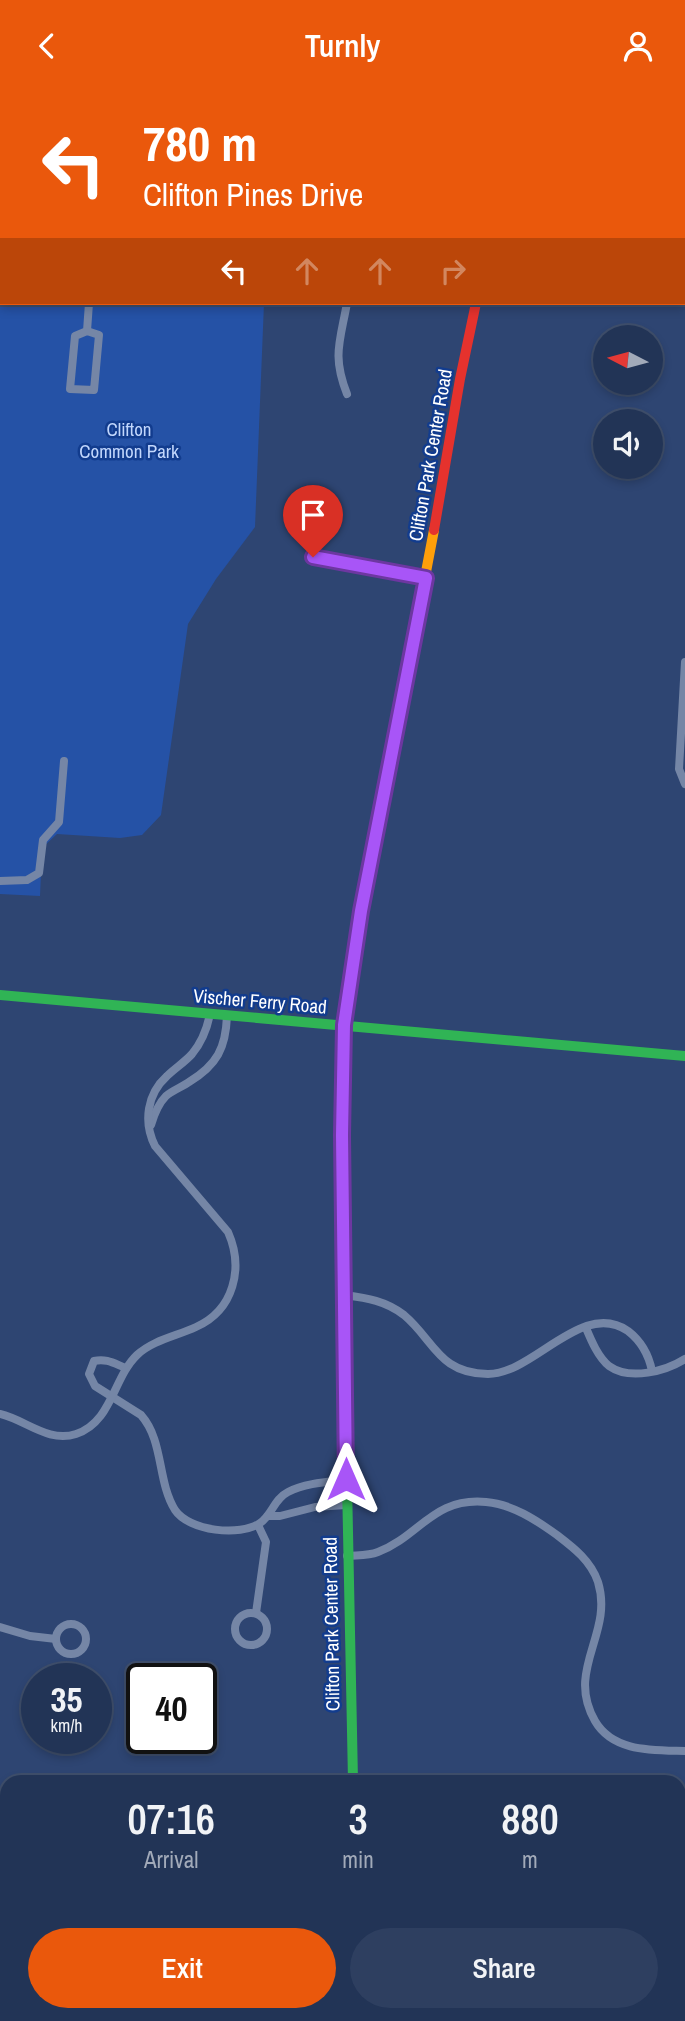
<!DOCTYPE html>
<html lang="en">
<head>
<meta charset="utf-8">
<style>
  :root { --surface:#223456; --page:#2e3f60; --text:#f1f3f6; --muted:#a2aab9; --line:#3f4f6c; --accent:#ea580c }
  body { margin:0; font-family:"Archivo Narrow",sans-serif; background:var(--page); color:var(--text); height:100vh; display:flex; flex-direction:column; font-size:26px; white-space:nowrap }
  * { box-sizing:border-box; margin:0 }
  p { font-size:23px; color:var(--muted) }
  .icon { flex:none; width:38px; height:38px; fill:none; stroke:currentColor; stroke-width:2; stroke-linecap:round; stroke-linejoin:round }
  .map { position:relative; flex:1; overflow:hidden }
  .sheet { position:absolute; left:0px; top:1684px; width:686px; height:247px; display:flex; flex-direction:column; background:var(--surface); border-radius:21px 21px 0 0; box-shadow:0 4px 10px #0003,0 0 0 2px var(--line) }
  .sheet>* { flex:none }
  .hud { position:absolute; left:0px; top:0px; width:686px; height:214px; box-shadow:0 4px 10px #0003,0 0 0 2px var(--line); background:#ea580c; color:#fff; overflow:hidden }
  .needle { width:46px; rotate:276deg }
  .buttons { position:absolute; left:593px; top:234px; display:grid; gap:14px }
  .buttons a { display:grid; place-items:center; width:70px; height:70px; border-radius:50%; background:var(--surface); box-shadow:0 4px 10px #0003,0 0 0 2px var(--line); font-size:35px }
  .speed { position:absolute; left:21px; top:1572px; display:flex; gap:14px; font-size:35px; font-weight:700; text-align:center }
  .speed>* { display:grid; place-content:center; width:91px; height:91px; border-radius:50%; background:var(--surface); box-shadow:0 4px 10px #0003,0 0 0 2px var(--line); line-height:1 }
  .speed small { font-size:18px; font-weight:400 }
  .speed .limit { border:4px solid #111; border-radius:10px; background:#fff; color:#111 }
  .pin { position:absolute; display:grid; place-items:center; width:60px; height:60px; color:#fff; margin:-72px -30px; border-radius:50% 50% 50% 0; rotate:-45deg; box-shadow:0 0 7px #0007 }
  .pin .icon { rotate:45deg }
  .me { position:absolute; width:77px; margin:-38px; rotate:0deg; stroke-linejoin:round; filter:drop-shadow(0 0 5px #0008) }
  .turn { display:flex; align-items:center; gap:24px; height:147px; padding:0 28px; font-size:32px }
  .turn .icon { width:91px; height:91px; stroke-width:2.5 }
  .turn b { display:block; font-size:49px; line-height:60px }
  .lanes { display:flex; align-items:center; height:66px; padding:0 28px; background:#0003; justify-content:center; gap:35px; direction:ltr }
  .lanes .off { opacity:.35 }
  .eta { display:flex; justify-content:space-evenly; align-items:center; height:119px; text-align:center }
  .eta b { font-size:42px; font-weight:600; line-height:49px }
  .cta { display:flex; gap:14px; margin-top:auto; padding:14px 28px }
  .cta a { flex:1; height:80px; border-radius:42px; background:var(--accent); color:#fff; font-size:28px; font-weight:600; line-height:80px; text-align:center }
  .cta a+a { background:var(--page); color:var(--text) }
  header { display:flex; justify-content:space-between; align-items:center; height:91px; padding:0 28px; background:var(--accent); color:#fff; font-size:32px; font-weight:600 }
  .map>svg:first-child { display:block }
</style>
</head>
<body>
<header><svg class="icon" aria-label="back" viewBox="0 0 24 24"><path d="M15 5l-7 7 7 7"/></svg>Turnly<svg class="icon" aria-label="person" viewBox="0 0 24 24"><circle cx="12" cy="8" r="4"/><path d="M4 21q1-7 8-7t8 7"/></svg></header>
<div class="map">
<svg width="685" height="1930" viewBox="0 0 685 1930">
  <rect width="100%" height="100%" fill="#2e4572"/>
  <g fill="#2552a6">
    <path d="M0,71l2,141h262l-9,224 -39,52 -28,45 -27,191 -19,20 -22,3 -63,-4 -15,14 -2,48 -40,-2z"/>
    <path d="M57,1923h208v7h-209z"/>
  </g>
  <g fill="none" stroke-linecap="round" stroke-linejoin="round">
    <g stroke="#7586a6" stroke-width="8">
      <path d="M669,2v-2"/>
      <path d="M684,73h1"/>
      <path d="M347,212c-7,39 -15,53 0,91"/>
      <path d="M87,240l-12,5 -5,53 24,1 5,-55 -12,-4 2,-28"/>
      <path d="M313,466l113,21"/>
      <path d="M685,571l-6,107 6,15"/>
      <path d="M0,790l27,-1 12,-7 4,-33 16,-18 5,-61"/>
      <path d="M151,1034c3,-10 7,-21 15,-29 7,-6 16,-9 23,-14 28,-17 37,-34 38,-67"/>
      <path d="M345,1204c22,3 41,6 59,20 30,25 35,59 84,59 46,0 94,-75 140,-43 13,10 21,25 24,40"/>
      <path d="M586,1237c5,12 12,29 23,38 21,15 57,5 76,-7"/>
      <path d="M126,1277c-11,-4 -19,-10 -32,-7l-5,13 6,12 46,29c23,26 16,66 34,95 14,21 65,27 85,13 12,-8 14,-24 28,-31 17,-9 40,-10 58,-12"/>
      <path d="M0,1323c26,6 48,29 76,20 36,-12 37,-56 61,-79 16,-15 40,-19 59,-28 38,-17 48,-59 32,-95l-73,-86c-12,-24 -8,-52 12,-70 8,-8 18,-14 25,-22 10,-12 15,-25 18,-40"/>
      <path d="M268,1425h12l35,-9 31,-2"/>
      <path d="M347,1465c11,-1 21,0 31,-4 42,-16 55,-55 108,-50 26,2 50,18 71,33 17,13 34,26 41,47 16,52 -33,87 -3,139 18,31 57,29 90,30"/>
      <circle cx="251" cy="1538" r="16"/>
      <path d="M256,1522l10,-71 -8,-17"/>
      <circle cx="71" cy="1548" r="15"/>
      <path d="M0,1536l30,9 26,3"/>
    </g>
    <g stroke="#30b455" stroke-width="10">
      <path d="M534,2l1,-2"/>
      <path d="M0,904l685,61"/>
      <path d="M344,1242l9,448"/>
      <path d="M355,1923v7"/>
    </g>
    <path stroke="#ff9f0a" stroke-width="10" d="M368,784l66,-345"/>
    <g stroke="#e5322d" stroke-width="10">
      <path d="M434,439l26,-151 16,-76"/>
      <path d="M344,1242l-2,-198 2,-110 24,-150"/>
    </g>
  </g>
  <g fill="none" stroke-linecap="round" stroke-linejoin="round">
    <defs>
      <path id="route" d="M313,466l113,21 -65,333 -17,114 -2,110 4,344"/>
    </defs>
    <use href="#route" stroke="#6d37a1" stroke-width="18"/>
    <use href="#route" stroke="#a855f7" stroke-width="12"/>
  </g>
  <g text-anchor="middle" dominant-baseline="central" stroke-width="5" stroke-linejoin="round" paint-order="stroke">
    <g font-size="19" fill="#c2d7fd" stroke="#123c8e">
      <text x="129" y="338">Clifton<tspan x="129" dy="22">Common Park</tspan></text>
    </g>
    <g font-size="19" fill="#fff" stroke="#123c8e">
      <text transform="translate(430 364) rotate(-80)">Clifton Park Center Road</text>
      <text transform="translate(260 910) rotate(5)">Vischer Ferry Road</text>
      <text transform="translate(331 1533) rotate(-91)">Clifton Park Center Road</text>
    </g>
  </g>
</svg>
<div class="buttons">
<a><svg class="needle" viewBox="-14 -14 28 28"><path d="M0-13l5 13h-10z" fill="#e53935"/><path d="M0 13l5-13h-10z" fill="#a2aab9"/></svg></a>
<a><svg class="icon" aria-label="sound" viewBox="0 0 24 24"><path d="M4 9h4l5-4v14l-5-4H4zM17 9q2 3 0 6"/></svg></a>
</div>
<div class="speed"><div>35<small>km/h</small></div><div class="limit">40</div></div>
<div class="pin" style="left:313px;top:466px;background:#d93025"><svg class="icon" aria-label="arrive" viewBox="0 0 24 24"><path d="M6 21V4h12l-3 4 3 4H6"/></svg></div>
<svg class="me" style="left:346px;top:1388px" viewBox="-20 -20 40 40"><path d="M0-17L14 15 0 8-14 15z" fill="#a855f7" stroke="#fff" stroke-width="4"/></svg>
<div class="hud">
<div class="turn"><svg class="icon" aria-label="left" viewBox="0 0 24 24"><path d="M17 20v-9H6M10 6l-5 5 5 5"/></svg><div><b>780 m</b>Clifton Pines Drive</div></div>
<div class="lanes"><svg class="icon" aria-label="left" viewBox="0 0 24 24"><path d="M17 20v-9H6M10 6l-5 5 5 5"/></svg><svg class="icon off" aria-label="ahead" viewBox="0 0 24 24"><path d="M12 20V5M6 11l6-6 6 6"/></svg><svg class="icon off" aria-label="ahead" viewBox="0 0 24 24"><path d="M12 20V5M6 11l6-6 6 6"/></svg><svg class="icon off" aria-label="right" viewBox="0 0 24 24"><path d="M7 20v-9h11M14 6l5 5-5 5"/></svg></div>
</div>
<section class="sheet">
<div class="eta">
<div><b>07:16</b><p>Arrival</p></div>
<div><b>3</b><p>min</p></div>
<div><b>880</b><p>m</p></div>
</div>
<div class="cta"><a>Exit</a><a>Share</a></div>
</section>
</div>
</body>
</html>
